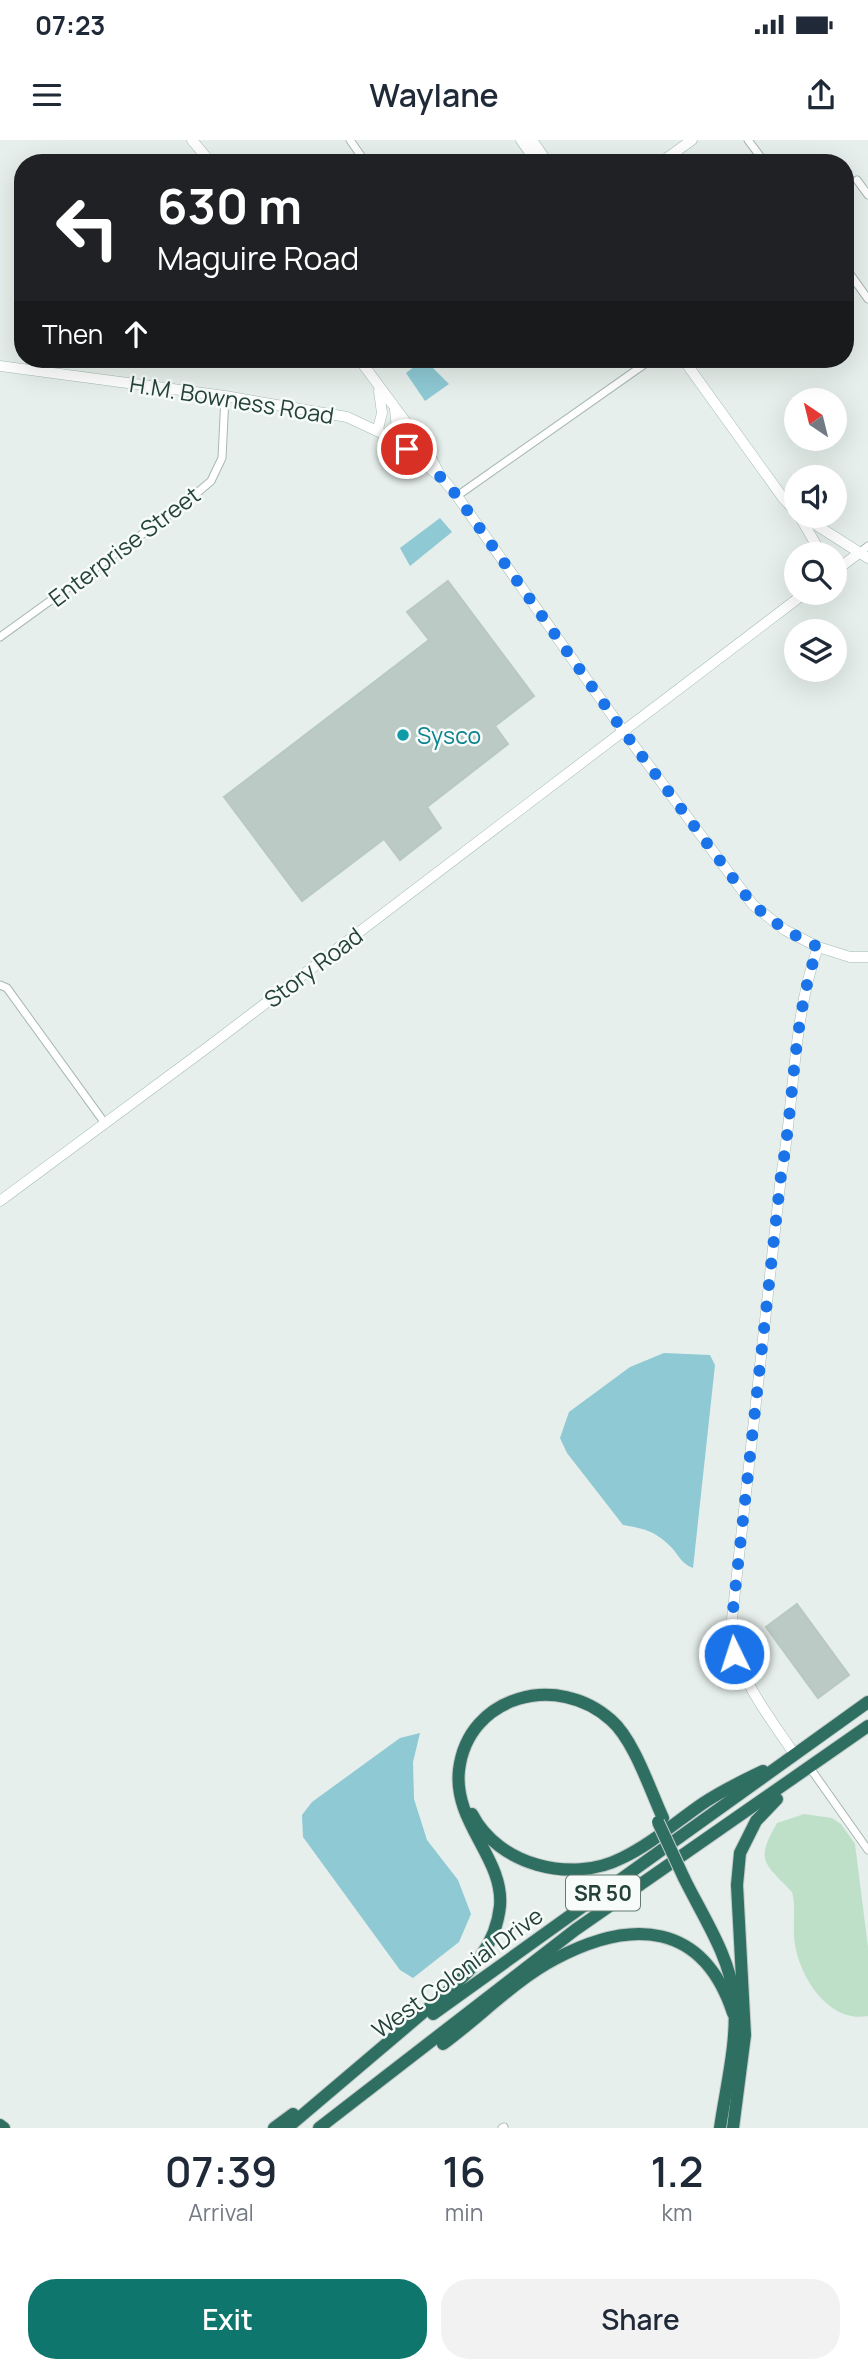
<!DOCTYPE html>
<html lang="en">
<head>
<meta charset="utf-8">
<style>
  :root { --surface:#fff; --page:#f2f2f3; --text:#1f2937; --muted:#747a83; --accent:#0f766e }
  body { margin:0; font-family:Manrope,sans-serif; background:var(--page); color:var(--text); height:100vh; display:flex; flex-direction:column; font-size:26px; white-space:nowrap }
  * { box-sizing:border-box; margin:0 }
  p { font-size:23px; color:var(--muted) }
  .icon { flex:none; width:38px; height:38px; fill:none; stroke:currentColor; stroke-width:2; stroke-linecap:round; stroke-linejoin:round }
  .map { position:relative; height:1988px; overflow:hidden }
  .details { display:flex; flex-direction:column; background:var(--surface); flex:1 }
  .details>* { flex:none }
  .top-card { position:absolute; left:14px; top:14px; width:840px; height:214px; border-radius:28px; box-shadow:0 7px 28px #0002; background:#202124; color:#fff; overflow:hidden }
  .needle { width:46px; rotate:325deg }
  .controls { position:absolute; left:784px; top:248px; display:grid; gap:14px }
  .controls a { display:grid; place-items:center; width:63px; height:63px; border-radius:50%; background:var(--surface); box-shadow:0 7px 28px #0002; font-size:35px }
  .pin { position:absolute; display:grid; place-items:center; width:60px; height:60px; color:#fff; margin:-30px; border:4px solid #fff; border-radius:50%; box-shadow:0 2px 7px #0007 }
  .me { position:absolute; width:77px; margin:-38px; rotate:356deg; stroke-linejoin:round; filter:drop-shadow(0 0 5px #0008) }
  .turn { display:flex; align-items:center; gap:24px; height:147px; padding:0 28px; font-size:32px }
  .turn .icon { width:91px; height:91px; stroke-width:2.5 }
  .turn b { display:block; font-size:49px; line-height:60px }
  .then { display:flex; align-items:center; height:66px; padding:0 28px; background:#0003; gap:14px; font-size:26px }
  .eta { display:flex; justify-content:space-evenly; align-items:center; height:119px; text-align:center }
  .eta b { font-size:42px; font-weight:600; line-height:49px }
  .action { display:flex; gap:14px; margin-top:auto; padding:14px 28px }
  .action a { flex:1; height:80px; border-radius:28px; background:var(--accent); color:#fff; font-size:28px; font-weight:600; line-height:80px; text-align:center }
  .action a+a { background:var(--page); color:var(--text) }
  .status { display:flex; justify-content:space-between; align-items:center; height:49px; padding:0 35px; background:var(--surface); direction:ltr }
  .status svg { height:19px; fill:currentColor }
  header { display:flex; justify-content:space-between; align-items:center; height:91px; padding:0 28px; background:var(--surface); font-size:32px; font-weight:600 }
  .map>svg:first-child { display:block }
</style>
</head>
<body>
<div class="status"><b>07:23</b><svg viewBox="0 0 49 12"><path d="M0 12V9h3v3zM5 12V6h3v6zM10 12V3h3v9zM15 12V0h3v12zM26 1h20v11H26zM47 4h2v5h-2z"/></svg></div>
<header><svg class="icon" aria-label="menu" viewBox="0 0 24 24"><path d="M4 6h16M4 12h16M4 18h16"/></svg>Waylane<svg class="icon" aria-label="share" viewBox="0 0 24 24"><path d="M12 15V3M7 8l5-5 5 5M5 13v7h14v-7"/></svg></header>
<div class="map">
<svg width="868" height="1988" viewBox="0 0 868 1988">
  <rect width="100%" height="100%" fill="#e6efeb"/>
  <path fill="#bfe0c8" d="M804,1674l28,4 9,6 14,20 13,103v69c-41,8 -72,-44 -74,-80 -1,-15 2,-29 -2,-44 -28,-29 -37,-31 -15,-69z"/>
  <g fill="#8ec9d4">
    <path d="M424,219l25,25 -24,17 -19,-28z"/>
    <path d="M440,378l12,14 -42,34 -10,-18z"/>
    <path d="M664,1213l46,2 5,10 -22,203c-13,-5 -15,-15 -24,-23 -14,-14 -27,-17 -46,-20l-56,-72 -7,-15 9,-26 61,-45z"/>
    <path d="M420,1593l-7,29 1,37 13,41 31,40 13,34 -12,28 -46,36 -13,-8 -97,-133 -1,-22 10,-13 88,-64z"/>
  </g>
  <g fill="#bbcac4" stroke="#b8c9c2" stroke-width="2">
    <path d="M448,441l86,115 -39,30 13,18 -81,63 14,21 -41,32 -16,-21 -82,62 -78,-104 205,-157 -22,-28z"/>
    <path d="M797,1464l52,71 -31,23 -52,-71z"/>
  </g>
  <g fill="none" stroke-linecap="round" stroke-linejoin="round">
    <defs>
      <g id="street">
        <path d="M350,0l16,23"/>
        <path d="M748,0l17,23"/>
        <path d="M857,40l11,15"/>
        <path d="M845,127l23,32"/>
        <path d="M457,356l195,-137"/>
        <path d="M859,413l9,-7"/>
        <path d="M0,497l184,-133 27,-23 11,-23 3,-62"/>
        <path d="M0,845l7,3 97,134"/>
        <path d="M810,1628l58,82"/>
        <path d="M502,1988l2,-1"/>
      </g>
      <g id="secondary">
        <path d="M192,0l19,23"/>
        <path d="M521,0l16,23"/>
        <path d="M532,0l16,23"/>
        <path d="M660,23l32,-23"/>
        <path d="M359,219l69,93 11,21"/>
        <path d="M683,219l100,139 13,14"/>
        <path d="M0,226l225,30 122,21 45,21 51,41 14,17 167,236 129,173 32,25 33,17 32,10h18"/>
        <path d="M378,289l4,-16 -3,-22"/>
        <path d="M392,298l5,-9 -2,-20"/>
        <path d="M802,376l66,42"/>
        <path d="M800,377l22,38"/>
        <path d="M835,431l24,-18"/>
        <path d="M0,1061l208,-154 597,-454"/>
        <path d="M795,1615c-28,-42 -57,-75 -64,-127l50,-452c14,-76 11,-157 37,-229"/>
      </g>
      <g id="highway">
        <path d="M472,1674c26,51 99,70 150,44 29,-14 54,-36 80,-54 19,-13 40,-23 61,-33"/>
        <path d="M684,1738c18,37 46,78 50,120 4,43 -8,88 -14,130"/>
        <path d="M433,1874l435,-312"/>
        <path d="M443,1904c37,-27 72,-64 112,-85 77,-41 148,-37 178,54"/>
        <path d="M0,1985l4,3"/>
        <path d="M274,1988l19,-14"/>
        <path d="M287,1988l158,-134c27,-24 51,-49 55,-88 4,-48 -47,-83 -41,-136 9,-75 99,-98 152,-50 23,20 39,70 52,98"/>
        <path d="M319,1988l256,-198 293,-204"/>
        <path d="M733,1988l12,-93 -8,-150 3,-32 16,-32 21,-22"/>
      </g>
    </defs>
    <use href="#street" stroke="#a8b8b2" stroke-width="9"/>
    <use href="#secondary" stroke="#a4bbb3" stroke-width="11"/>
    <use href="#highway" stroke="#c2cac8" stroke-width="14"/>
    <use href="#street" stroke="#fff" stroke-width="7"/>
    <use href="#secondary" stroke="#fff" stroke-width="10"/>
    <use href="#highway" stroke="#2f6f62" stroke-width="12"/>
    <defs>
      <path id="highway-bridge" d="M658,1682l26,56"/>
    </defs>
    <use href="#highway-bridge" stroke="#c2cac8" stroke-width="14" stroke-linecap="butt"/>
    <use href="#highway-bridge" stroke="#2f6f62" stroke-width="12"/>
  </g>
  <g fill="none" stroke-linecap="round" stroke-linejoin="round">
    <path stroke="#1a73e8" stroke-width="12" stroke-dasharray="0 21.6" d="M407,309l36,30 14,17 167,236 129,173 32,25 33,17c-26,72 -23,153 -37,228l-50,453 3,26"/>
  </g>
  <circle fill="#0f9aa8" stroke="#f7fbf9" stroke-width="2.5" cx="403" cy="595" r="7"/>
  <g text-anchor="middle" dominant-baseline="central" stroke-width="5" stroke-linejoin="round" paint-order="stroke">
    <rect fill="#f7fbf9" stroke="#637a73" stroke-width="2" x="566" y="1735.5" width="74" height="35" rx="5"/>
    <g font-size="21" font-weight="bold" fill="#24423a">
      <text x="603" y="1753">SR 50</text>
    </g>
    <g font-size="23" fill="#24423a" stroke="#f7fbf9">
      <text transform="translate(232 259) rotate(9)">H.M. Bowness Road</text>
      <text transform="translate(124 406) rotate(-37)">Enterprise Street</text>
      <text transform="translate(313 827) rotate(-37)">Story Road</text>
      <text transform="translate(457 1832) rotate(-36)">West Colonial Drive</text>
    </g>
    <g font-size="23" fill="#0d838f" stroke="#f7fbf9" text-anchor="start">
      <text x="417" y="595">Sysco</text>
    </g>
  </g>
</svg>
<div class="controls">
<a><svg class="needle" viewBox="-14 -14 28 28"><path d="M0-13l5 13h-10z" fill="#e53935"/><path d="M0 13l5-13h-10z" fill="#747a83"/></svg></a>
<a><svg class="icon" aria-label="sound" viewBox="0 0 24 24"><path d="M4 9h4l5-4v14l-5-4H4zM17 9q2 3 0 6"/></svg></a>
<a><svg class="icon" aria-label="search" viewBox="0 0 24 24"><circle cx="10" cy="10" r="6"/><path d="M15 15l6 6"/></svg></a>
<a><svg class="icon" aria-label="layers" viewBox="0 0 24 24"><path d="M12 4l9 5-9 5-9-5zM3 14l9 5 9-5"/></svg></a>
</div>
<div class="pin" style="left:407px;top:309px;background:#d93025"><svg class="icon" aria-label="arrive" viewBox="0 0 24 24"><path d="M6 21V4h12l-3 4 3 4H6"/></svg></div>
<svg class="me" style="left:734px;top:1514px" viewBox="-20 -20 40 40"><circle r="17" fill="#1a73e8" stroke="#fff" stroke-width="3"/><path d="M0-11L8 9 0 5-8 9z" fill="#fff"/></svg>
<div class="top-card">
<div class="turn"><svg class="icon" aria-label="left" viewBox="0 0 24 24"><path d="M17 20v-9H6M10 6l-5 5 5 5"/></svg><div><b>630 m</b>Maguire Road</div></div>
<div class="then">Then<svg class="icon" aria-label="ahead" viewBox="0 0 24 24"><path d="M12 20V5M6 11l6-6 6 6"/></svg></div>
</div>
</div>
<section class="details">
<div class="eta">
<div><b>07:39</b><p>Arrival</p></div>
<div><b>16</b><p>min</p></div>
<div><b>1.2</b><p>km</p></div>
</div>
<div class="action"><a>Exit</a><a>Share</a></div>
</section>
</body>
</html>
